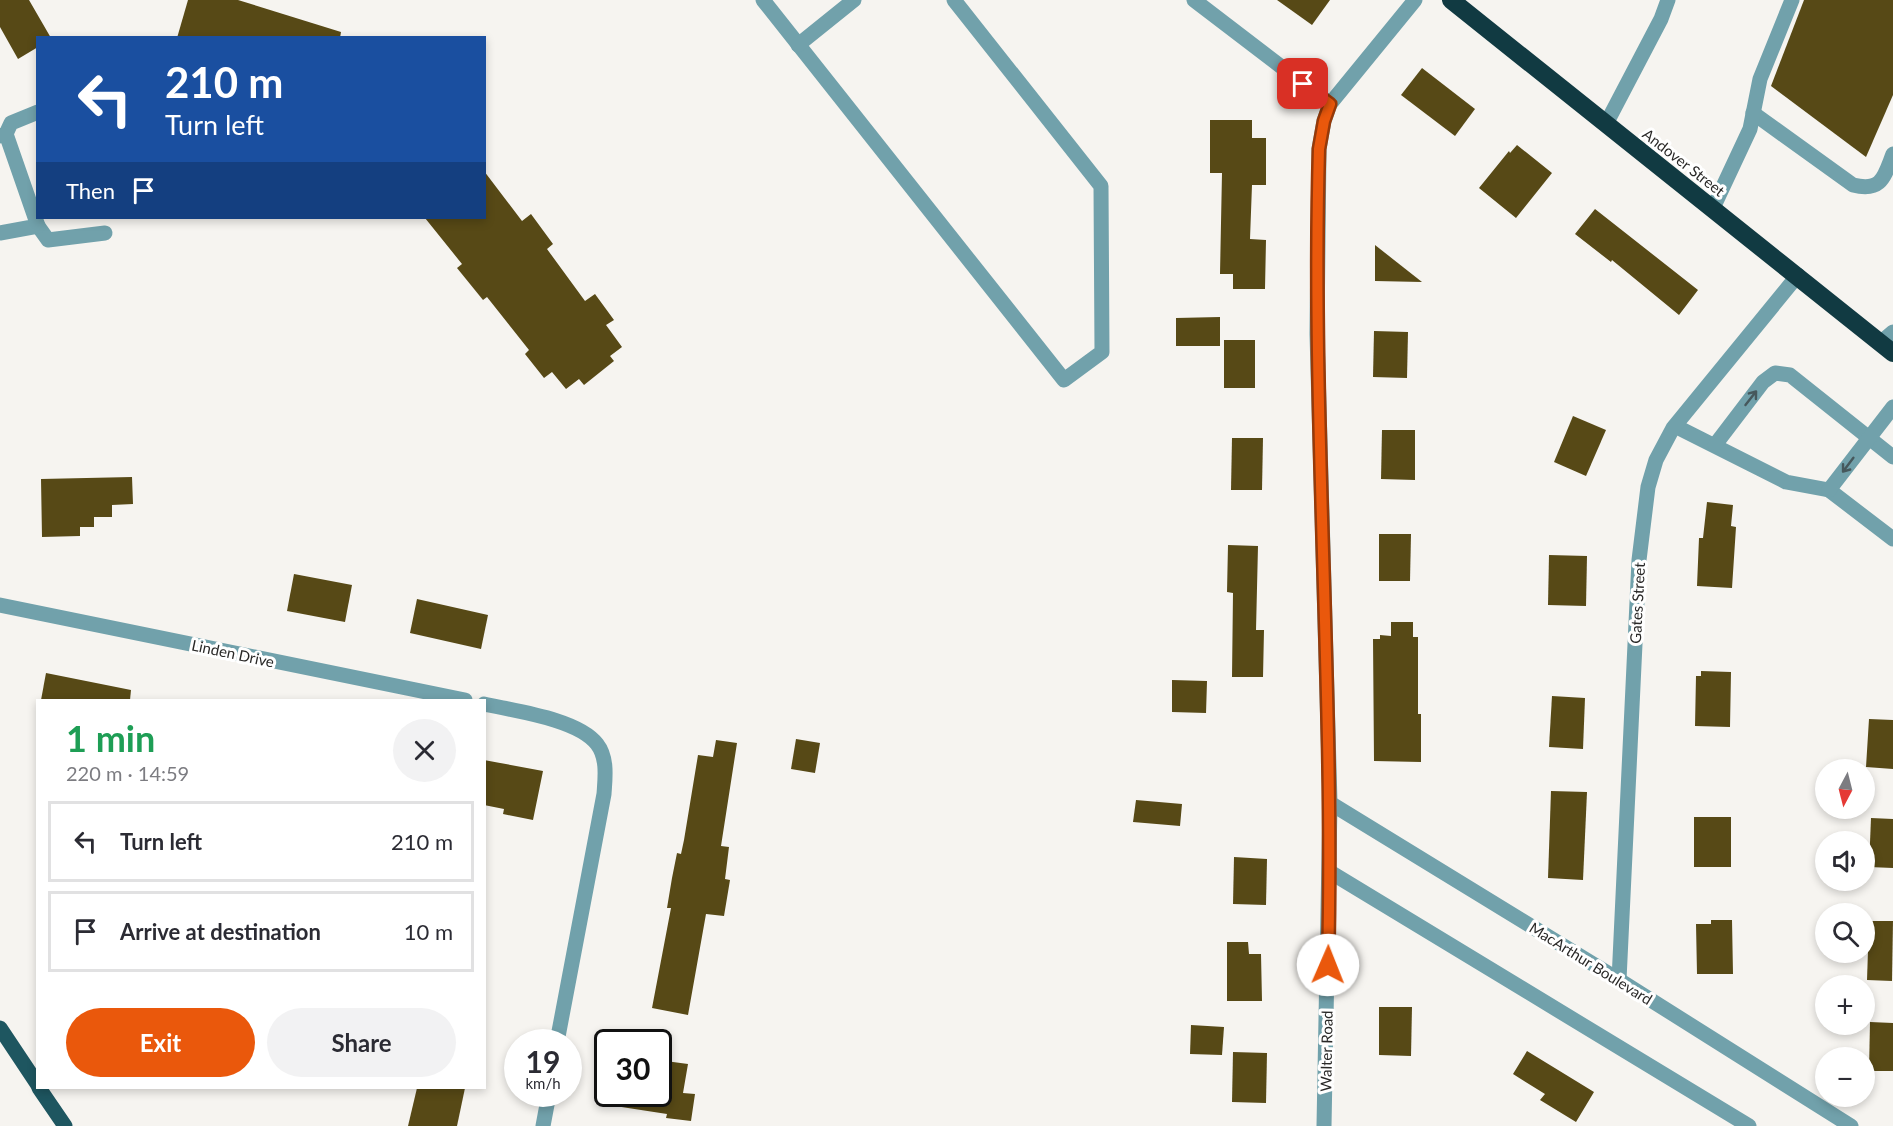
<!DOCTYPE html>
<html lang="en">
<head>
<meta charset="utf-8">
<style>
  :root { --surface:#fff; --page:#f2f2f3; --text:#2b2b33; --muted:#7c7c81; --line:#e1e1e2; --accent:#ea580c }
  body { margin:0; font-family:Lato,sans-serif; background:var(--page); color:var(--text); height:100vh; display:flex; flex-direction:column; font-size:22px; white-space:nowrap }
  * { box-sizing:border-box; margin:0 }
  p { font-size:20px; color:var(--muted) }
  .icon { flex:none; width:33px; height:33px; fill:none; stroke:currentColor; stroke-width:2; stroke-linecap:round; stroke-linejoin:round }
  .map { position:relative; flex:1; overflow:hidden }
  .side { position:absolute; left:36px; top:699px; width:450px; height:390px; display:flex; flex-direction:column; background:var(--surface); border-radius:0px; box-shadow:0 3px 9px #0003 }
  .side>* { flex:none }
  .guide { position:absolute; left:36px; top:36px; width:450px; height:183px; border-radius:0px; box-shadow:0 3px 9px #0003; background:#1a4fa0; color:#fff; overflow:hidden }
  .needle { width:39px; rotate:187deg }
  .fabs { position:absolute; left:1815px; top:759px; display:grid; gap:12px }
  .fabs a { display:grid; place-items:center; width:60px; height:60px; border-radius:50%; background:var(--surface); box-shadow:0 3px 9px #0003; font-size:30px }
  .speed { position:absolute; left:504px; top:1029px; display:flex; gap:12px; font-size:30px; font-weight:700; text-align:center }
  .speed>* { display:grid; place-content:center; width:78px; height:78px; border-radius:50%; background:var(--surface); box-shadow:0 3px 9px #0003; line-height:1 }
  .speed small { font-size:15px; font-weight:400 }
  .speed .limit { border:3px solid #111; border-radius:9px; background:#fff; color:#111 }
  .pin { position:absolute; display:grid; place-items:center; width:51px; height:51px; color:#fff; margin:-26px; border-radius:12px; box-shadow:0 3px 9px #0006 }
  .me { position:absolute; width:66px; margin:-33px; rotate:1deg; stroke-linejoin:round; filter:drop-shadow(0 0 4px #0008) }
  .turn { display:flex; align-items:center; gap:21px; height:126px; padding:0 30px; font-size:27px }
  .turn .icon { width:78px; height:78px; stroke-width:2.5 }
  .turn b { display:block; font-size:42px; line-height:51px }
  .then { display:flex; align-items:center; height:57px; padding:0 30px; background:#0003; gap:12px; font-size:22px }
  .round { display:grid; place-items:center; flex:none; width:63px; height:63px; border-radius:32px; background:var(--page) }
  .summary { display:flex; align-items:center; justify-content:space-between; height:102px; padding:0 30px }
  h1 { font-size:36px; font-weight:700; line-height:45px; color:#1e9e55 }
  .cta { display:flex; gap:12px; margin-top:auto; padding:12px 30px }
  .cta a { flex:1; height:69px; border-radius:36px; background:var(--accent); color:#fff; font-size:24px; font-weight:700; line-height:69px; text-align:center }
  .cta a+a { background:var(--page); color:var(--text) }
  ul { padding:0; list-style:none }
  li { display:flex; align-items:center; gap:18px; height:81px; margin:0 12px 9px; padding:0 18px; border:3px solid var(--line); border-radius:0px }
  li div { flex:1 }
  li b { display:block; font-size:22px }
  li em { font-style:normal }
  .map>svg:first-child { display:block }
</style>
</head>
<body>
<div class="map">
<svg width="1893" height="1126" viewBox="0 0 1893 1126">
  <rect width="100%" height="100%" fill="#f6f4f0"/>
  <g fill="#574916">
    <path d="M0,0h29l22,38h-13v9l-20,12 -18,-32z"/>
    <path d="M188,0h50l103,32 -1,6h-163z"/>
    <path d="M1277,0h53l-18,25z"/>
    <path d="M1804,0h89v95l-27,62 -95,-71z"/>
    <path d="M1422,68l53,41 -20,27 -54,-41z"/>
    <path d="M1210,120h42v18h14v47h-14l-2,54 16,1 -1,49h-32v-15h-13l2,-101h-12z"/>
    <path d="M1517,145l35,28 -36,45 -37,-30 30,-37 1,2z"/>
    <path d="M484,171l38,50 9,-7 22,30 -6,5 38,52 10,-7 19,26 -8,5 16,22 -12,9 4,5 -30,24 -5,-6 -13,10 -14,-17 -8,6 -19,-24 4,-4 -42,-53 -4,3 -26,-32 5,-4 -37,-46h59z"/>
    <path d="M1595,209l103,81 -19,25 -67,-55 -1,2 -36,-28z"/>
    <path d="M1375,245l47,37 -47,-1z"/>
    <path d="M1220,317v29h-44v-28z"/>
    <path d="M1374,331l34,1 -1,46 -34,-1z"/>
    <rect x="1224" y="340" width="31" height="48"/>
    <path d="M1573,416l33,14 -20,46 -32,-14z"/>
    <path d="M1382,430h33v50l-34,-1z"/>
    <path d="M1232,438h31l-1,52h-31z"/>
    <path d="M132,477l1,27 -21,1v12h-18v10h-14v9l-38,1 -1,-58z"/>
    <path d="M1707,502l26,3 -2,21 5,1 -4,61 -35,-2 2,-48h4z"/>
    <path d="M1379,534h32l-1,47h-31z"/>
    <path d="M1228,545l30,1 -2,84h8l-1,47h-31l1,-84 -6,-1z"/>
    <path d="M1549,555l38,1 -1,50 -38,-1z"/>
    <path d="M294,574l58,11 -7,37 -58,-11z"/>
    <path d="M417,599l71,16 -7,34 -71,-16z"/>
    <path d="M1391,622h22v15h5v77h3v48l-47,-1 -1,-122h7v-4l11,1z"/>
    <path d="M1701,671l30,1 -1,55 -35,-1 1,-50h5z"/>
    <path d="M46,673l85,17 -1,10h-89z"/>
    <path d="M1172,680l35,1 -1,32 -34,-1z"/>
    <path d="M1552,696l33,2 -2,51 -34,-2z"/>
    <path d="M1869,719l24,1v49l-27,-2z"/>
    <path d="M796,739l24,4 -5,30 -24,-4z"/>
    <path d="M716,740l21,3 -16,103 8,1 -4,32 5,1 -6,36 -18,-2 -18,101 -36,-7 19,-100h-4l5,-30 5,-25 4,1 3,-14 14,-85 15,2z"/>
    <path d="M484,760l59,11 -10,49 -30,-6 1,-5 -20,-4z"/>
    <path d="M1551,791l36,1 -4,88 -35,-2z"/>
    <path d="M1136,800l46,4 -2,22 -47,-4z"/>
    <rect x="1694" y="817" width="37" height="50"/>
    <path d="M1871,818l22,1v49l-24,-1z"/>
    <path d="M1234,857l33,2 -1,46 -33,-1z"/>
    <path d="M1711,920h21l1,54h-36l-1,-50h15z"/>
    <path d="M1869,921h24l-1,60 -25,-1z"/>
    <path d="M1227,942h21l1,12h12l1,47h-35z"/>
    <path d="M1379,1007h33l-1,49 -32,-1z"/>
    <path d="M1870,1022l23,1v48h-24z"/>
    <path d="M1191,1025l33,2 -2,28 -32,-1z"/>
    <path d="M1527,1051l67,41 -18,30 -36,-22 5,-6 -32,-20z"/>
    <path d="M1233,1052l34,1 -1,50 -34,-1z"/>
    <path d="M658,1060l30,4 -5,29 12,1 -4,27 -25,-3 1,-4 -52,-8 1,-12h42z"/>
    <path d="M417,1088h48l-8,38h-49z"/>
  </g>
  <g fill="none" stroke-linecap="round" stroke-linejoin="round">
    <g stroke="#71a1ab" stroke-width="15">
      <path d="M763,0l301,380 38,-28 -1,-166 -147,-186"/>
      <path d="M1194,0l136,104"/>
      <path d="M798,45l56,-45"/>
      <path d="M1753,113l100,72c29,7 31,-8 40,-31"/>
      <path d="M1606,124l55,-105 7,-19"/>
      <path d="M0,136l6,-2 5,-11 27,-11"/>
      <path d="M1713,208l37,-79 10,-50 32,-79"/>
      <path d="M38,226l10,14 57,-7"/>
      <path d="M0,233l38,-7 -32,-92"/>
      <path d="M1880,343l13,-11"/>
      <path d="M1675,426l111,56 43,8 64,49"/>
      <path d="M1715,445l48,-63 12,-9 15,2 103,82"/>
      <path d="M1829,490l64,-83"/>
      <path d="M0,605l465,95"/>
      <path d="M484,704c31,7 94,15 113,40 11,14 8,35 7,50l-47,248"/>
      <path d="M1330,803l289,177 232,146"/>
      <path d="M1330,872l419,254"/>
      <path d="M1619,980l20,-420 9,-73 8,-27 17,-32 125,-153"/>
      <path d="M543,1126l6,-32"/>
      <path d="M1324,1126l6,-323 -13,-469 2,-185 5,-28 6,-17 85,-104"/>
    </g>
    <g stroke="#1e5660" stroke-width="15">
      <path d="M0,1028l38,57"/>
      <path d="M39,1088l26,38"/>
    </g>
    <path stroke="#113a42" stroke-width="18" d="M1451,0l442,353"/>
  </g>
  <defs><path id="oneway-shaft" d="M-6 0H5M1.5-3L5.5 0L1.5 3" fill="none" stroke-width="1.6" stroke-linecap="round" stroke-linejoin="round" transform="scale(1.5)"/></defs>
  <g stroke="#46585c">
    <use href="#oneway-shaft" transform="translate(1751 398) rotate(-52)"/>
    <use href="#oneway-shaft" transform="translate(1848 465) rotate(127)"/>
  </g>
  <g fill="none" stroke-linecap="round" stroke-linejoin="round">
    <defs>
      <path id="route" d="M1303,84l27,20 -6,17 -5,28c-8,272 16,544 9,816"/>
    </defs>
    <use href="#route" stroke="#983908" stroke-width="15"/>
    <use href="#route" stroke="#ea580c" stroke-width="10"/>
  </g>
  <g text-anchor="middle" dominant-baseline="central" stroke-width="6" stroke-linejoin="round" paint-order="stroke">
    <g font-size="15" fill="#292827" stroke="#fff">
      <text transform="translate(1684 162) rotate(38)">Andover Street</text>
      <text transform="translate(1637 603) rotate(-87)">Gates Street</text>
      <text transform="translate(233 653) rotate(12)">Linden Drive</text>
      <text transform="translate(1591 963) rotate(32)">MacArthur Boulevard</text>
      <text transform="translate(1326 1051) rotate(-89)">Walter Road</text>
    </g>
  </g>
</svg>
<div class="fabs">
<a><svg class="needle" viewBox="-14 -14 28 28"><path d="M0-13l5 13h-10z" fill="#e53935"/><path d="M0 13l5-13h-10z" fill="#7c7c81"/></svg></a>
<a><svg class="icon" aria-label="sound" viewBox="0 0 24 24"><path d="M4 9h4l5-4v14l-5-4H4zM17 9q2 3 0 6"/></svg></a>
<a><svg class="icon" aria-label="search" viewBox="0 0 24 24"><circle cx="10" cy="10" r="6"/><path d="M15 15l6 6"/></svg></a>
<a>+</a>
<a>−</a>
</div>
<div class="speed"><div>19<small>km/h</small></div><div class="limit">30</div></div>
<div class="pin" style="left:1303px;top:84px;background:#d93025"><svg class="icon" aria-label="arrive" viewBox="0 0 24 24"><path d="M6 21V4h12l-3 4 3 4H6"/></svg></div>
<svg class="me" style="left:1328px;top:965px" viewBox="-20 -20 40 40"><circle r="19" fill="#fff"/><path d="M0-13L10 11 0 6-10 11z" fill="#ea580c"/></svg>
<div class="guide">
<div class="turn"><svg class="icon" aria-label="left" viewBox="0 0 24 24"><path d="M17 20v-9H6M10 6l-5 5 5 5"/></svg><div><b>210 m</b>Turn left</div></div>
<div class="then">Then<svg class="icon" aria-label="arrive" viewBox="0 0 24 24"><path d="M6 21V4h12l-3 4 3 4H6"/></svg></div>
</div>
<section class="side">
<div class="summary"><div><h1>1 min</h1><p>220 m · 14:59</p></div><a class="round"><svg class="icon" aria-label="close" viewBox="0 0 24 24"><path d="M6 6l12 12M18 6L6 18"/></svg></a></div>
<ul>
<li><svg class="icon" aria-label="left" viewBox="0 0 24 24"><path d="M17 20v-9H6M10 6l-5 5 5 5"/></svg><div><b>Turn left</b></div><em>210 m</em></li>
<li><svg class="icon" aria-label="arrive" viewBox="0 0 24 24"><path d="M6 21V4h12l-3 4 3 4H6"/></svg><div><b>Arrive at destination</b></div><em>10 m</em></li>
</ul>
<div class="cta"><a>Exit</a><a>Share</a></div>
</section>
</div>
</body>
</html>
